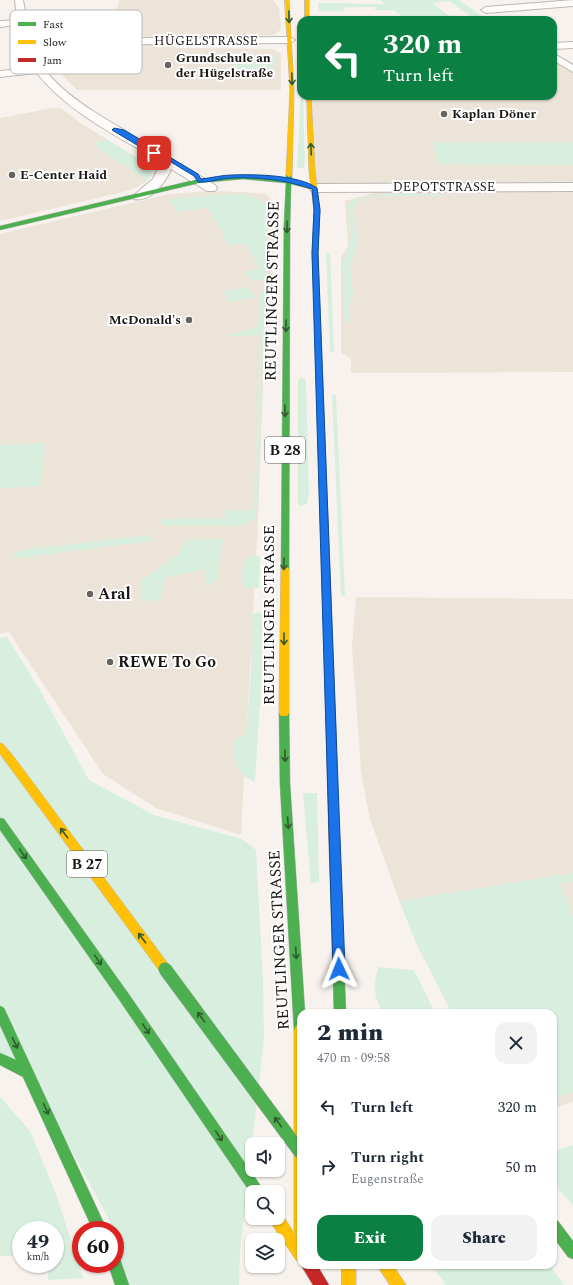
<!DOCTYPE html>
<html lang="en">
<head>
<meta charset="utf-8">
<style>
  :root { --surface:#fff; --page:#f2f2f3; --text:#1f2937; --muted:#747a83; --accent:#0b8043 }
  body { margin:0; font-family:Spectral,serif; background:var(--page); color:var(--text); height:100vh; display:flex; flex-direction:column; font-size:15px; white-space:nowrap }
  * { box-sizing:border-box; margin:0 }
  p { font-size:13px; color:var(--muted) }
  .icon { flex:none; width:22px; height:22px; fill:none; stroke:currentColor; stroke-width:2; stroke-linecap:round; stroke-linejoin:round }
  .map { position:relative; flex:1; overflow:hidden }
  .panel { position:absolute; left:297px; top:1009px; width:260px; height:260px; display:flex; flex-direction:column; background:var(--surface); border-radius:12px; box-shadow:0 1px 3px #0004 }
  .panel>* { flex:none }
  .top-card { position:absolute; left:297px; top:16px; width:260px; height:84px; border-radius:12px; box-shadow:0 1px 3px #0004; background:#0b8043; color:#fff; overflow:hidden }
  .tools { position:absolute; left:245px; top:1137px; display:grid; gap:8px }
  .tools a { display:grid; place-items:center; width:40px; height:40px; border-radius:8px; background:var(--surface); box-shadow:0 1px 3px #0004; font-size:20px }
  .speed { position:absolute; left:12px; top:1221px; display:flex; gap:8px; font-size:20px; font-weight:700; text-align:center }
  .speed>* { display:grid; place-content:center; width:52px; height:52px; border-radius:50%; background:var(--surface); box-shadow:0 1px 3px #0004; line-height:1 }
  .speed small { font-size:10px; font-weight:400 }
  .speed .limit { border:6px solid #d22; background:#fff; color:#111 }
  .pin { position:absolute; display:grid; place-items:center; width:34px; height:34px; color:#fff; margin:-17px; border-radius:8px; box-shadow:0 2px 6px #0006 }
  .me { position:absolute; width:44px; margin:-22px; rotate:358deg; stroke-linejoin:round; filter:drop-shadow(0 0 3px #0008) }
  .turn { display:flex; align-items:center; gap:14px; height:84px; padding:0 20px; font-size:18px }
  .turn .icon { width:52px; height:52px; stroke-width:2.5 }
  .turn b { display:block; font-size:28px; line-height:34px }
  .round { display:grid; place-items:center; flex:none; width:42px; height:42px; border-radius:12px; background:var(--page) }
  .summary { display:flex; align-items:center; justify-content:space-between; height:68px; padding:0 20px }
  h1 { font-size:24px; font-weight:800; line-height:30px }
  .button { display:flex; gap:8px; margin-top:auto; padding:8px 20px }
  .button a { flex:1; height:46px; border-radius:12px; background:var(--accent); color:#fff; font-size:16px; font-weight:800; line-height:46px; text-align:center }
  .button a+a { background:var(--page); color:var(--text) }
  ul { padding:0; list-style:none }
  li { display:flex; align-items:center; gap:12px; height:60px; padding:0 20px }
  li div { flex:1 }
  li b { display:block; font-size:15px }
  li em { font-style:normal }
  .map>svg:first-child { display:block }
</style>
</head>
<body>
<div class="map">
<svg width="573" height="1285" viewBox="0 0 573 1285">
  <rect width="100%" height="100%" fill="#f7f2ed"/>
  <g fill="#ece3d9">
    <path d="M120,0h153l6,8 2,21 -3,3 -5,3 -22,1 -146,1z"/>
    <path d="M55,44h114l7,4 96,1 9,5v36h-204l-20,-20 -13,-22 4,-3z"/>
    <path d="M553,56l20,13v303l-222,1v-14l-10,-7v-94l7,-13 -3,-44 46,-13h-76l-6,-92h244z"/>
    <path d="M53,108h8l18,14 29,18 -12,2 -1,4 52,35 -9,6 -11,4 -127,30v-103z"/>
    <path d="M209,191l33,1 24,2 8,9 -2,113 -3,11 -4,1 -7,192 -17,315 -85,-27 -53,-34 -94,-142 -9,2v-400l169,-40z"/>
    <path d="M356,597l217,2v502l-20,8v-96h-101l-36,-70 -18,-46 -28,-78 -9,-48 -9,-125z"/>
  </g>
  <g fill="#d8efdf">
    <path d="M380,0h79l25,17 -11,1 -24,-17 -17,2 23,17h-48l-13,-10h-19v-3h-30l-2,1 2,3h-26l-1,-8 67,1z"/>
    <path d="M238,55h37l-1,24 -39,-1z"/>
    <path d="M299,57h2v39h2l2,63 -1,9h-7l4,-77z"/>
    <path d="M108,140l33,20 7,5 4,8 -5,8 -52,-35 1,-4z"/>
    <path d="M433,142h140v23l-135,-1z"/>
    <path d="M232,194c12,0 28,2 36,12l-2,73 -12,2 -5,-2 -4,-8 15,-2 -14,-25 -17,1 -21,-37 -32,4 -7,-13z"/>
    <path d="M444,194v2c-15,0 -75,-2 -85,5 -3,2 -4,5 -6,8 3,20 8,37 -3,54l3,34 -4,6 2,19h-6l-3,-57c1,-8 6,-13 8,-21 2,-12 -1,-26 -2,-39l2,-3c22,-11 68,-8 94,-8z"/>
    <path d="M326,253h4l4,99h-4z"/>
    <path d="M248,287l7,11 -26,4 -6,-11z"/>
    <path d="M260,292h5l-9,227 -16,7 -76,-1 -4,-5 2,-1 63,-1 1,-8h27l8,-175 -33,1v-2l22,-4 8,-5z"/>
    <path d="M301,377l5,3v4l3,108 -2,12 -7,2 -2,-2v-124z"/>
    <path d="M332,395h4l9,200 -4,1z"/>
    <path d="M46,443l-6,43 -40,2v-43z"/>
    <path d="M149,535l2,2v4l-132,17 -5,-1 -1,-3 8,-4z"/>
    <path d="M223,539l-6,42 -11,6v-18l-41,8 -5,23 -18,1v-21l37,-26 7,-14z"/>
    <path d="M251,556h9l-1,32h-16c0,-12 -4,-27 8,-32z"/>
    <path d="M258,612l4,2v57l-7,111c-20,-9 -22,-21 -21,-41l12,-6 5,-62v-57l2,-2z"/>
    <path d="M7,637l34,55 48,88 65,35 88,24 14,11 7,131 1,58 -24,213 -1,33h-117l-7,-21v-34l-86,-157 -29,-14v-421z"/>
    <path d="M303,793h14l2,89 -8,1z"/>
    <path d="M573,873v8l-13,3 13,31v177l-20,7v-86h-101l-36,-70 -16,-42z"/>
    <path d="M378,967l36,3 21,43h-52c-10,-20 -10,-24 -5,-46z"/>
    <path d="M0,1097l30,34 26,63 27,84 -35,2 1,-16h6v-34h-34v26h-21z"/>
    <path d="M573,1145v61l-20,-24v-31z"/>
    <path d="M431,1265h119l14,20h-118z"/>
  </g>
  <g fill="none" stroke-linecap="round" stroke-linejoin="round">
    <defs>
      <g id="street">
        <path d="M15,0h8l7,39 260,-2 5,3 -5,3 -259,2c11,29 35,48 60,65l124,75 2,3 -2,3h-8l-36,-22c-5,13 -21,34 -37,30l-1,-3 20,-17 8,-17c-42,-25 -94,-50 -124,-89l-37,4v-6l33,-3 -10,-19 -6,-24 -17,2v-6l17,-1z"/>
        <path d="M573,0v6l-87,7 -5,-3 5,-3z"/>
        <path d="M573,42v6l-20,1v-6z"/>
        <path d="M553,53l20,12v7l-20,-12z"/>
        <path d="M573,183v8l-258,1 -4,-1 -2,-3 2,-3 4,-1z"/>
      </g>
      <g id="fast">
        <path d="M289,173l3,2 -1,6 27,7 -3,2 -24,-6 -1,41 -1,344 -4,3 -4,-3 3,-344 2,-42 -43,-4 -44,4 -199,47v-4l199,-47 44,-3 43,4v-5z"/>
        <path d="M317,304l3,2 16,421 -2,3h-6l-2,-3 -12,-421z"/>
        <path d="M284,709l3,1 2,3 1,71 15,229h-4l-1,23 -4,-2 -2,-4 -14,-246 -1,-71 2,-3z"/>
        <path d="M0,818l4,1 124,174 137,199h-13v3l-132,-194 -120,-171z"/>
        <path d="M334,841l4,1 1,3 7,168h-12l-5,-168 1,-3z"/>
        <path d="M0,1006l4,2 103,222h-14l-70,-153 -23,-12v-12l16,7 -16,-35z"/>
        <path d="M553,1219l5,2 15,20v18l-5,-2 -15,-20z"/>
        <path d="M115,1257l5,2 9,26h-14l-7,-21h7z"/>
      </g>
      <g id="slow">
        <path d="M285,0h4l5,90 -2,85 -3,2 -3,-2 4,-85z"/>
        <rect x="305" y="0" width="4" height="20"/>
        <path d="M307,96h4l4,75 5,39 -2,43 2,53 -3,2 -3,-2 -2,-53 2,-43 -5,-39z"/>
        <path d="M285,566l4,3v144l-2,3h-6l-2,-3 2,-144z"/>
        <path d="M0,743l3,1 11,13 155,208 2,4 -2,4 -4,1 -4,-1 -161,-219z"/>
        <path d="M300,1024h1v213l-5,-2 -2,-5v-200l2,-4z"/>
        <path d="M278,1212l3,1 20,30v19l-5,-2 -25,-37 -2,-5h9z"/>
        <rect x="342" y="1265" width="14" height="20"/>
        <path d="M377,1265h16l13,20h-16z"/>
      </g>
      <g id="jam">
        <path d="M331,723l3,1 2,3 3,118 -1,3 -4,1 -4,-1 -1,-3 -3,-118 2,-3z"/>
        <path d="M301,1265h16l12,20h-16z"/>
      </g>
    </defs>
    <use href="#street" stroke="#bbb7b3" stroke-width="2"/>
    <use href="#fast" stroke="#bbb7b3" stroke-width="1"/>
    <use href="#slow" stroke="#bbb7b3" stroke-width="1"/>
    <use href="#jam" stroke="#bbb7b3" stroke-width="1"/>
    <use href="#street" fill="#fefdfc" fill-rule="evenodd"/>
    <use href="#fast" fill="#4caf50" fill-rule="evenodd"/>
    <use href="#slow" fill="#ffc107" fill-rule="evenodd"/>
    <use href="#jam" fill="#c62828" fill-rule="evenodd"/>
    <defs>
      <path id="fast-bridge" d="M165,969l136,184"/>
    </defs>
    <use href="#fast-bridge" stroke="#9aa599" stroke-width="14" stroke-linecap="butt"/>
    <use href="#fast-bridge" stroke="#4caf50" stroke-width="13"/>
  </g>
  <defs><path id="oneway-shaft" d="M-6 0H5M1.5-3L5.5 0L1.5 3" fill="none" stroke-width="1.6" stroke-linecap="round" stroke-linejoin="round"/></defs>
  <g stroke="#305b2e">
    <use href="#oneway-shaft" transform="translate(289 17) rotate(89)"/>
    <use href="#oneway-shaft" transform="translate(292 79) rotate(88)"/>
    <use href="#oneway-shaft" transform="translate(311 149) rotate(-92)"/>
    <use href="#oneway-shaft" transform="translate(287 227) rotate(91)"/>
    <use href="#oneway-shaft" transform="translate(286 326) rotate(91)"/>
    <use href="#oneway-shaft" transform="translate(285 411) rotate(90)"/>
    <use href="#oneway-shaft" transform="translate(284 564) rotate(91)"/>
    <use href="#oneway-shaft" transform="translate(284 639) rotate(90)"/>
    <use href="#oneway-shaft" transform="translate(285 756) rotate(88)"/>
    <use href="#oneway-shaft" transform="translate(288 823) rotate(86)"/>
    <use href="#oneway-shaft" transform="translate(64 833) rotate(-127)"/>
    <use href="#oneway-shaft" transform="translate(23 854) rotate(55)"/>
    <use href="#oneway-shaft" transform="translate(142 938) rotate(-127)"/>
    <use href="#oneway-shaft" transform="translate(296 953) rotate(87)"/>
    <use href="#oneway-shaft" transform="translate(98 960) rotate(55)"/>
    <use href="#oneway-shaft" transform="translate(201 1017) rotate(-126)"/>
    <use href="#oneway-shaft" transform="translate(146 1029) rotate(56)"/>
    <use href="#oneway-shaft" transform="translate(15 1043) rotate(64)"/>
    <use href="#oneway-shaft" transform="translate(46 1109) rotate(65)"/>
    <use href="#oneway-shaft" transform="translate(278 1122) rotate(-126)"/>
    <use href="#oneway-shaft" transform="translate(219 1136) rotate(56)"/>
  </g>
  <path fill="#1a73e8" stroke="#114b97" d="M114,128l10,2 74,44 3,5c10,-1 21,-4 31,-4 23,-1 67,0 85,13l3,22 -2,43 27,716 -2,4 -4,2 -4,-2 -2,-4 -21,-716 2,-43 -2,-21c-27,-9 -51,-12 -80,-11 -11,0 -23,5 -34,4l-4,-6 -38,-23 -4,1 -40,-24z"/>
  <g fill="#67635f" stroke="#fff" stroke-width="1.5">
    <circle cx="168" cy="65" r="4"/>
    <circle cx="444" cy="114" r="4"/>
    <circle cx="12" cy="175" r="4"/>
    <circle cx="189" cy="320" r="4"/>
    <circle cx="90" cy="594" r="4"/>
    <circle cx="110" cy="662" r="4"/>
  </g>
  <g text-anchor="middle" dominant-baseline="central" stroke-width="4" stroke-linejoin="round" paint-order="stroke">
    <g font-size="13" fill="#191613" stroke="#fff">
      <text x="206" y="41">HÜGELSTRASSE</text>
      <text x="444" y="187">DEPOTSTRASSE</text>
    </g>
    <g font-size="13" font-weight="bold" fill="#191613" stroke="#fff" text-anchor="start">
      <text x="176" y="58">Grundschule an<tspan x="176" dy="15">der Hügelstraße</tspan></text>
      <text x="452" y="114">Kaplan Döner</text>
      <text x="20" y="175">E-Center Haid</text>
      <text x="181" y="320" text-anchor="end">McDonald's</text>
    </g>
    <g fill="#fff" stroke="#5e5c5a" stroke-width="1">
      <rect x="265" y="437" width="40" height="26" rx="3"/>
      <rect x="67" y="851" width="40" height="26" rx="3"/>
    </g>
    <g font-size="15" font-weight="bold" fill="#191613">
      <text x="285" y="450">B 28</text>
      <text x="87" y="864">B 27</text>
    </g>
    <g font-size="16" fill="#191613" stroke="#fff">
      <text transform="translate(272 291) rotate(-89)">REUTLINGER STRASSE</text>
      <text transform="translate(269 615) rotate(-90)">REUTLINGER STRASSE</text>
      <text transform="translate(279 940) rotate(-93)">REUTLINGER STRASSE</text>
    </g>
    <g font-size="16" font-weight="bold" fill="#191613" stroke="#fff" text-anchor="start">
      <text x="98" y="594">Aral</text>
      <text x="118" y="662">REWE To Go</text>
    </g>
  </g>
  <rect x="10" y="10" width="132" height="64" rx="6" fill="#fff" stroke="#bab9b8" stroke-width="1"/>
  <rect x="18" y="22" width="18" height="4" fill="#4caf50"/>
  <rect x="18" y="40" width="18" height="4" fill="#ffc107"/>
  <rect x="18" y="58" width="18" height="4" fill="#c62828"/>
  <g font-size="11" fill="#191613">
    <text x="43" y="28">Fast</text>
    <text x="43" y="46">Slow</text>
    <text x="43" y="64">Jam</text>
  </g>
</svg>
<div class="tools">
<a><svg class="icon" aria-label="sound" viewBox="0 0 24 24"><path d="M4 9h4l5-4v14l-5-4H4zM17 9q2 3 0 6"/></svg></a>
<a><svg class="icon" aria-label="search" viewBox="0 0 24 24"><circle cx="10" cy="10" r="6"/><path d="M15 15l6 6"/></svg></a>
<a><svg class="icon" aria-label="layers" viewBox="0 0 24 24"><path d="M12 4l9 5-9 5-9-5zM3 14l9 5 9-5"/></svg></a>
</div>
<div class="speed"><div>49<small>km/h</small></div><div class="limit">60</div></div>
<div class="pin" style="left:154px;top:153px;background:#d93025"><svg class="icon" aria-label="arrive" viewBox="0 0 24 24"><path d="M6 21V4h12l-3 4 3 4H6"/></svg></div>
<svg class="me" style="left:339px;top:969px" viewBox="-20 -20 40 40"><path d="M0-17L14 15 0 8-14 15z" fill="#1a73e8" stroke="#fff" stroke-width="4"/></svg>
<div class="top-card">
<div class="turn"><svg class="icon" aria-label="left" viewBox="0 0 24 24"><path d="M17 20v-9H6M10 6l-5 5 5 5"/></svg><div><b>320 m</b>Turn left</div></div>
</div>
<section class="panel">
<div class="summary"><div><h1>2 min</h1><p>470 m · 09:58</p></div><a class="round"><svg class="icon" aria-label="close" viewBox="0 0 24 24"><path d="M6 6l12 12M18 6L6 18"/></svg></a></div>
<ul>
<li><svg class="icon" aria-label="left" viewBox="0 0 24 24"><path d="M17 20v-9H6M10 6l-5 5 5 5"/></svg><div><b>Turn left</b></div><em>320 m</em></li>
<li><svg class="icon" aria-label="right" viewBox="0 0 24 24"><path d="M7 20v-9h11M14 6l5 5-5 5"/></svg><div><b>Turn right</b><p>Eugenstraße</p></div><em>50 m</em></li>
</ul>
<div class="button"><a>Exit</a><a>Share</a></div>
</section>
</div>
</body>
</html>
